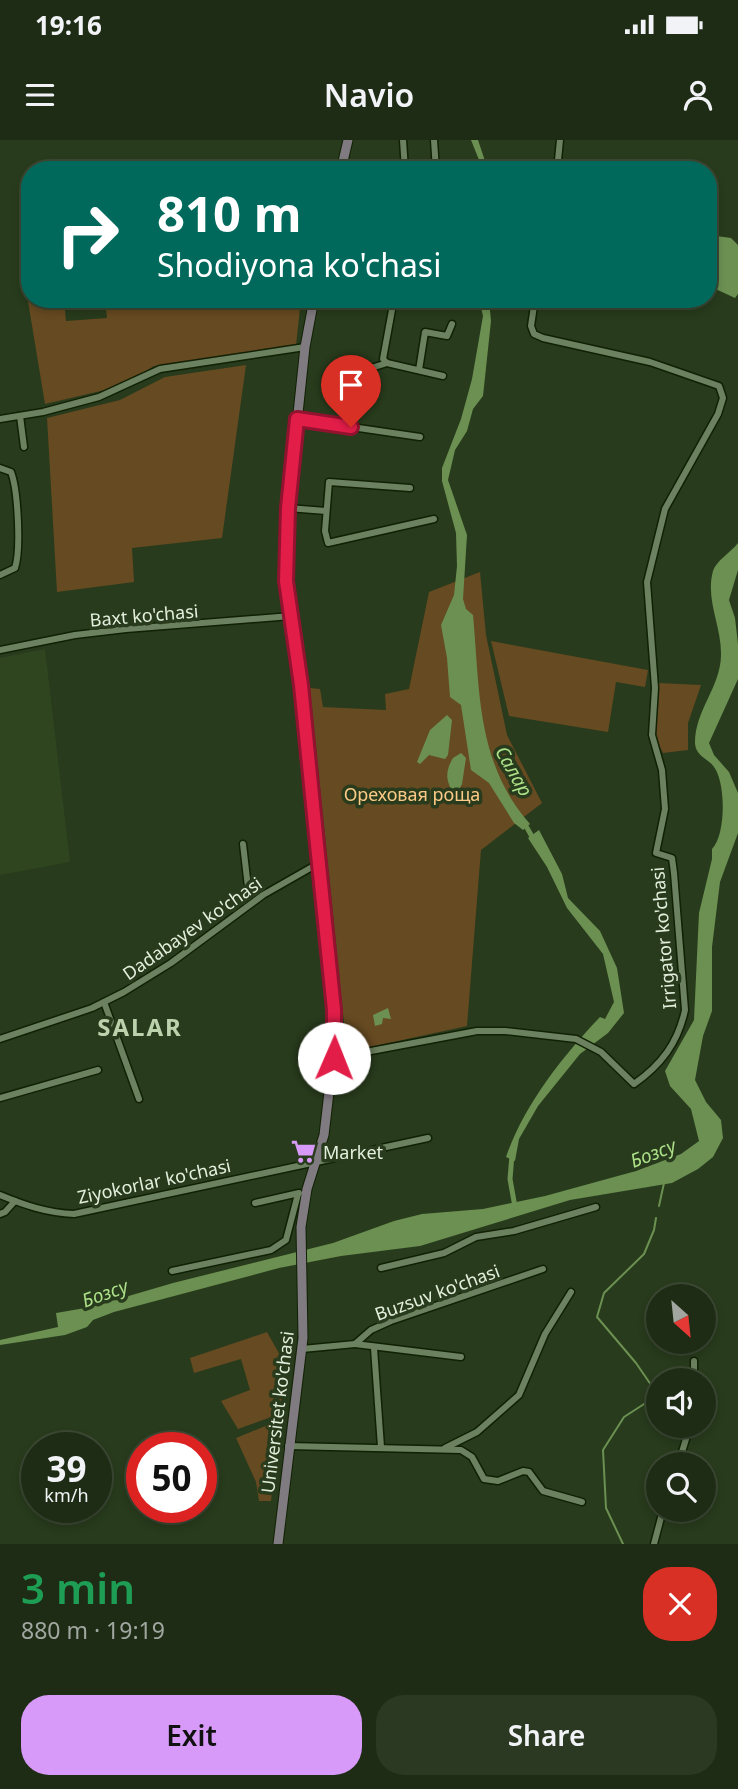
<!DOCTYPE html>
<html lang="en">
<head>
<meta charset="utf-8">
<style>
  :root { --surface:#1e2c15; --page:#2b3822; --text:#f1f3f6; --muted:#a1a7a0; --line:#3c4834; --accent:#d89af8 }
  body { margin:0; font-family:"Noto Sans",sans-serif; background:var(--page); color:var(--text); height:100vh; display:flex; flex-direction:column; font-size:26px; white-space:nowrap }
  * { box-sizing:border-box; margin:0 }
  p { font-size:23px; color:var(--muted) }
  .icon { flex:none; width:38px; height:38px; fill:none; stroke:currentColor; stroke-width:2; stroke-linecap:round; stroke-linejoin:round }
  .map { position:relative; height:1404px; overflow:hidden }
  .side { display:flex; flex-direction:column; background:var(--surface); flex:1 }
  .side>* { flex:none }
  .top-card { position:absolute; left:21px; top:21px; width:696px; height:147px; border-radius:28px; box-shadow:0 4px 10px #0003,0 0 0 2px var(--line); background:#00695c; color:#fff; overflow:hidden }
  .needle { width:46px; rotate:153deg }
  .controls { position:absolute; left:646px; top:1144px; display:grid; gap:14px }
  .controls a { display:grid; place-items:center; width:70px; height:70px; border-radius:50%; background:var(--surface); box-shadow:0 4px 10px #0003,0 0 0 2px var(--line); font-size:35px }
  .speed { position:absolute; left:21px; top:1292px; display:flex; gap:14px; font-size:35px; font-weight:700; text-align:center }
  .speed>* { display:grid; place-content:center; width:91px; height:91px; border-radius:50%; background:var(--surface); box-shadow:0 4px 10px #0003,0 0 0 2px var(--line); line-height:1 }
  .speed small { font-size:18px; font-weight:400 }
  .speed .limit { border:10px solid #d22; background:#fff; color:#111 }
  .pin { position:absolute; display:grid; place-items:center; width:60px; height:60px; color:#fff; margin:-72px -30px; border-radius:50% 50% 50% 0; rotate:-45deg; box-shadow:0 0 7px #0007 }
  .pin .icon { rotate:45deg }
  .me { position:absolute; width:77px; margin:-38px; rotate:1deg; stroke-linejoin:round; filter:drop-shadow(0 0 5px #0008) }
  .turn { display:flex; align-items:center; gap:24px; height:147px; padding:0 21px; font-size:32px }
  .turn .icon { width:91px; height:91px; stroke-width:2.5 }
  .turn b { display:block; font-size:49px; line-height:60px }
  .round { display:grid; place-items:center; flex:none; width:74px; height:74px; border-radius:28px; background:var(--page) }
  .summary { display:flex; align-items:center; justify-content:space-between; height:119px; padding:0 21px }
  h1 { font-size:42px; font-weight:600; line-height:52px; color:#1e9e55 }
  .primary-button { display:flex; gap:14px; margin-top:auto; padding:14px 21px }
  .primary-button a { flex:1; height:80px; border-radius:28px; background:var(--accent); color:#111; font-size:28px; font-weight:600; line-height:80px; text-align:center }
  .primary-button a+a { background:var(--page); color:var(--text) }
  .status { display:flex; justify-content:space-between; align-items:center; height:49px; padding:0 35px; background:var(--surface); direction:ltr }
  .status svg { height:19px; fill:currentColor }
  header { display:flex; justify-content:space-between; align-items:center; height:91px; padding:0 21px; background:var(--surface); font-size:32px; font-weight:600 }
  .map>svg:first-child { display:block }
</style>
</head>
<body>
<div class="status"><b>19:16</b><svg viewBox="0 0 49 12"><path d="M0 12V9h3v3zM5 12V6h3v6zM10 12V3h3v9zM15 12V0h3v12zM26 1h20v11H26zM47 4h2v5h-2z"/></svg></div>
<header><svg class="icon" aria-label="menu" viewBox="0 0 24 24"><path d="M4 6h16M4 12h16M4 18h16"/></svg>Navio<svg class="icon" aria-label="person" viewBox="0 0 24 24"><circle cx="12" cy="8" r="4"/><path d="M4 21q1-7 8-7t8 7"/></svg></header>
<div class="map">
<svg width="738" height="1404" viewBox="0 0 738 1404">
  <rect width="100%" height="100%" fill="#283b1c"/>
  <path fill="#2f4520" d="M45,509l25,213 -70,13v-217z"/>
  <g fill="#664a21">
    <path d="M30,105v54h34l2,22 41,-3 -2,-19h196l-5,47 -142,20 -32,20 -77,18 -26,-157z"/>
    <path d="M246,225l-24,173 -90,10 2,34 -77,10 -10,-174 73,-18 45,-23z"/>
    <path d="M480,432l6,63 21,100 35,68 -61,47 -14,176 -120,26 -37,-364 10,1 3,18 63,3 -1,-16 24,-5 20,-97z"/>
    <path d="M491,501l157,29 -3,17 -29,-5 -8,50 -99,-16z"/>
    <path d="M658,543l43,2 -13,38v27l-25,3 -10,-19z"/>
    <path d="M267,1192l14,25 1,56 -44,16 -17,-28 29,-11 -9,-31 -47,14 -4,-15z"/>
    <path d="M280,1280l-9,81h-12l-3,-19 -20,-44z"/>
  </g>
  <g fill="#6b9052">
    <path d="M471,0h7l10,30h-5z"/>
    <path d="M709,95l22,3 7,7v49l-3,4 -26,-12z"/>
    <path d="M479,159h10l2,22 -8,75 -10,13 -6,22 -12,19 -7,30 19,55 -4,64 3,10 7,6c7,75 3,148 57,209l-7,6 -9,-7 -25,-40 -18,-13 -10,-65 -11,-8 -3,-39 -6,-33 13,-30 3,-29 -1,-33 -14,-52v-13l19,-49 11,-40 11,-63z"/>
    <path d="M738,403v27l-9,30 6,18 3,26v35l-29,64 5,12 15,17 9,21v40l-18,49 -8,65v64l-9,25 -8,44 11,22 15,18 2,18 -10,19 -15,12 -26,14 -102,17 -150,46 -79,10 -62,12 -165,44 -21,8 -6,7 -22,8 -65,10v-5l58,-13 -2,-14 35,-6 82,-24 160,-40 61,-22 28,-7 61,-5 62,-13 91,-25 45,-17 18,-13 -8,-32 -21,-23 -5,-15 29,-51 5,-107 13,-54v-10c14,-14 14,-66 2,-82 -6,-9 -18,-10 -19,-24 0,-33 25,-55 26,-87 1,-30 -16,-56 -8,-85 3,-10 18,-19 25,-28z"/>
    <path d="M447,575l5,5 -4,35 -3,4 -16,-4 -9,9 -3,-2 13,-32z"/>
    <path d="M461,613l5,5 -4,26 -6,12c-10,-13 -12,-23 -3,-38z"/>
    <path d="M539,690l23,44 6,24 32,33 17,37 7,45 -16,20 -28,21 -42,52 -19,33 -4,22 -9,-4c18,-52 56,-100 94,-140l5,2 9,-17 -11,-48 -36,-46 -20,-41 -19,-29z"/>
    <path d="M388,868l3,11 -8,-1 -1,6 -7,2 -2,-11z"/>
  </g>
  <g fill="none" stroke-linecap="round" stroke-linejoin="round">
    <g stroke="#6b9052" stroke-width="2">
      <path d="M659,1066l5,-23"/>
      <path d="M656,1078l-2,12 -10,24 -40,39 -7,24 39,46 22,32"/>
      <path d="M623,1404l-17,-36 -3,-58 21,-33 34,-22"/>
    </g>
    <g stroke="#6b9052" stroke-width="5">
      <path d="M523,681l11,19"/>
      <path d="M512,1015l-2,24 5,28"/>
    </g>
    <defs>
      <g id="street">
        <path d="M403,0l2,30"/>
        <path d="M434,0l2,30"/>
        <path d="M557,30l3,-30"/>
        <path d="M394,159l-11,60 4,4 56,13"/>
        <path d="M419,230l6,-38 22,4 5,-12"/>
        <path d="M362,231l25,-8"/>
        <path d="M20,276l4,31"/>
        <path d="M0,279l43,-7 56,-15 61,-28 145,-22"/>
        <path d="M297,279l123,18"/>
        <path d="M0,328l11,4c7,18 10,78 4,96l-15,7"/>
        <path d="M410,348l-81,-6 -4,49 3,12 106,-24"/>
        <path d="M288,368l38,3"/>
        <path d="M0,510l75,-15 51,-6 165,-13"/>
        <path d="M243,704l6,52"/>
        <path d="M104,862l35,97"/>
        <path d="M0,899l92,-31 32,-16 47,-29 92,-68 56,-32"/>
        <path d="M334,918l143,-27h28l71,8 25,13 33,32c27,-19 44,-41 51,-74l-11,-137 -2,-15 -16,-5 9,-44 -3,-39 -10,-35 3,-47 -8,-106 18,-73 53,-95 5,-16 -4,-12 -69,-24 -107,-24 -9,-4 -3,-8 4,-27"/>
        <path d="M0,958l98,-28"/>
        <path d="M0,1055c24,10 47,18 74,19l354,-76"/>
        <path d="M255,1063l44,-10"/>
        <path d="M0,1074l5,-2 10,-11"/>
        <path d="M381,1128l63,-15 32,-16 38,-6 82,-24"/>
        <path d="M172,1131l99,-21 15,-10 12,-46"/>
        <path d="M355,1204l106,13"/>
        <path d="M374,1208l7,99"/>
        <path d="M302,1209l53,-5 16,-14 20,-9 152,-52"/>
        <path d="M694,1241v-20"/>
        <path d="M288,1306l173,4 11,7 12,22 14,2 25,-10 6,1 14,19 39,11"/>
        <path d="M445,1308l32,-16 42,-37 26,-61 26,-42"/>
        <path d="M678,1325l12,-39"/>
        <path d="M654,1404l9,-34"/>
      </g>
      <g id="secondary">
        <path d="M341,30l7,-30"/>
        <path d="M278,1404l25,-206 -2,-111 6,-38 17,-54 10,-86v-39l-18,-175 -15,-150 -15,-104 2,-73 17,-161 9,-48"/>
      </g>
    </defs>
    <use href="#street" stroke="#102104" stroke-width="9"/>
    <use href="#secondary" stroke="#102104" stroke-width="11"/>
    <use href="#street" stroke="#6c815f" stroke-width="6"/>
    <use href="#secondary" stroke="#807a81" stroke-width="9"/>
  </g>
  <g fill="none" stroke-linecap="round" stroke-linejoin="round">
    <defs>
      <path id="route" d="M334,918v-48l-18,-175 -15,-150 -15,-104 2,-73 9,-89 54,8"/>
    </defs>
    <use href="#route" stroke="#92132f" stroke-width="18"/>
    <use href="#route" stroke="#e11d48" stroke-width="12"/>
  </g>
  <defs>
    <symbol id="supermarket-bare" viewBox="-9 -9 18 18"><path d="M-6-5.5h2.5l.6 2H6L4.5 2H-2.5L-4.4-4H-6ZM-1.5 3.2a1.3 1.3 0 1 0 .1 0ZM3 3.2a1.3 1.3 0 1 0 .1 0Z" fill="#d89af8" stroke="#283b1c" stroke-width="2.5" paint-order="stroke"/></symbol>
  </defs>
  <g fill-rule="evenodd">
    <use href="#supermarket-bare" x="286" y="994" width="35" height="35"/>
  </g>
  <g text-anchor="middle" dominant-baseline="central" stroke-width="7" stroke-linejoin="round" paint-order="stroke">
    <g font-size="18" fill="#e3efdc" stroke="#283b1c">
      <text transform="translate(144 475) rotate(-5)">Baxt ko'chasi</text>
      <text transform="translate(192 788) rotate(-35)">Dadabayev ko'chasi</text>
      <text transform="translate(663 798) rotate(-95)">Irrigator ko'chasi</text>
      <text transform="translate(154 1041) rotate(-12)">Ziyokorlar ko'chasi</text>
      <text transform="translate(437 1152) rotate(-20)">Buzsuv ko'chasi</text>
      <text transform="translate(277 1272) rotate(-83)">Universitet ko'chasi</text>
    </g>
    <g font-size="18" fill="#fcca86" stroke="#283b1c">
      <text x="412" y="654">Ореховая роща</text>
    </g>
    <g font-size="18" fill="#e3efdc" stroke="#283b1c" text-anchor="start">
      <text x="323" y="1012">Market</text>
    </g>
    <g font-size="19" font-style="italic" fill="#ace089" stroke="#283b1c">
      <text transform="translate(514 631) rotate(60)">Салар</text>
      <text transform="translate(653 1013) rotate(-21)">Бозсу</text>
      <text transform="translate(105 1153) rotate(-20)">Бозсу</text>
    </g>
    <g font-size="24" font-weight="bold" letter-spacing="2" fill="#bbd2ad" stroke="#283b1c">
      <text x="140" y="886">SALAR</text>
    </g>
  </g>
</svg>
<div class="controls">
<a><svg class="needle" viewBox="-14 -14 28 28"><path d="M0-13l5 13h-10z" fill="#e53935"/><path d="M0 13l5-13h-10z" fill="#a1a7a0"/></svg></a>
<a><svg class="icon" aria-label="sound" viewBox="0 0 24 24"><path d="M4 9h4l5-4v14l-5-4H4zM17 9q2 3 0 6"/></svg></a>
<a><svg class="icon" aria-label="search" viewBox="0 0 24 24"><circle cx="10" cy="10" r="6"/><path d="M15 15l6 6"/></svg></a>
</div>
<div class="speed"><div>39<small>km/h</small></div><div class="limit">50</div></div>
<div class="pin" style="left:351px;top:287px;background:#d93025"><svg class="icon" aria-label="arrive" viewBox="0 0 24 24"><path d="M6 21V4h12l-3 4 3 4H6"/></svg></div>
<svg class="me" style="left:334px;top:918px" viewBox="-20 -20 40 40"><circle r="19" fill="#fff"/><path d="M0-13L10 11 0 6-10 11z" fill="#e11d48"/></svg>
<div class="top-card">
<div class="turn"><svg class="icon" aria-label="right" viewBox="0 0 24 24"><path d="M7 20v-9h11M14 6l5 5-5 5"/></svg><div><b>810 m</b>Shodiyona ko'chasi</div></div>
</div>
</div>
<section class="side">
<div class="summary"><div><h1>3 min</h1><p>880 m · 19:19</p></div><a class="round" style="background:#d93025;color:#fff"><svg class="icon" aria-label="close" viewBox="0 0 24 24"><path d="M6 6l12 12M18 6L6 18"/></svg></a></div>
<div class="primary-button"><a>Exit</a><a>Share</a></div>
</section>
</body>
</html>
